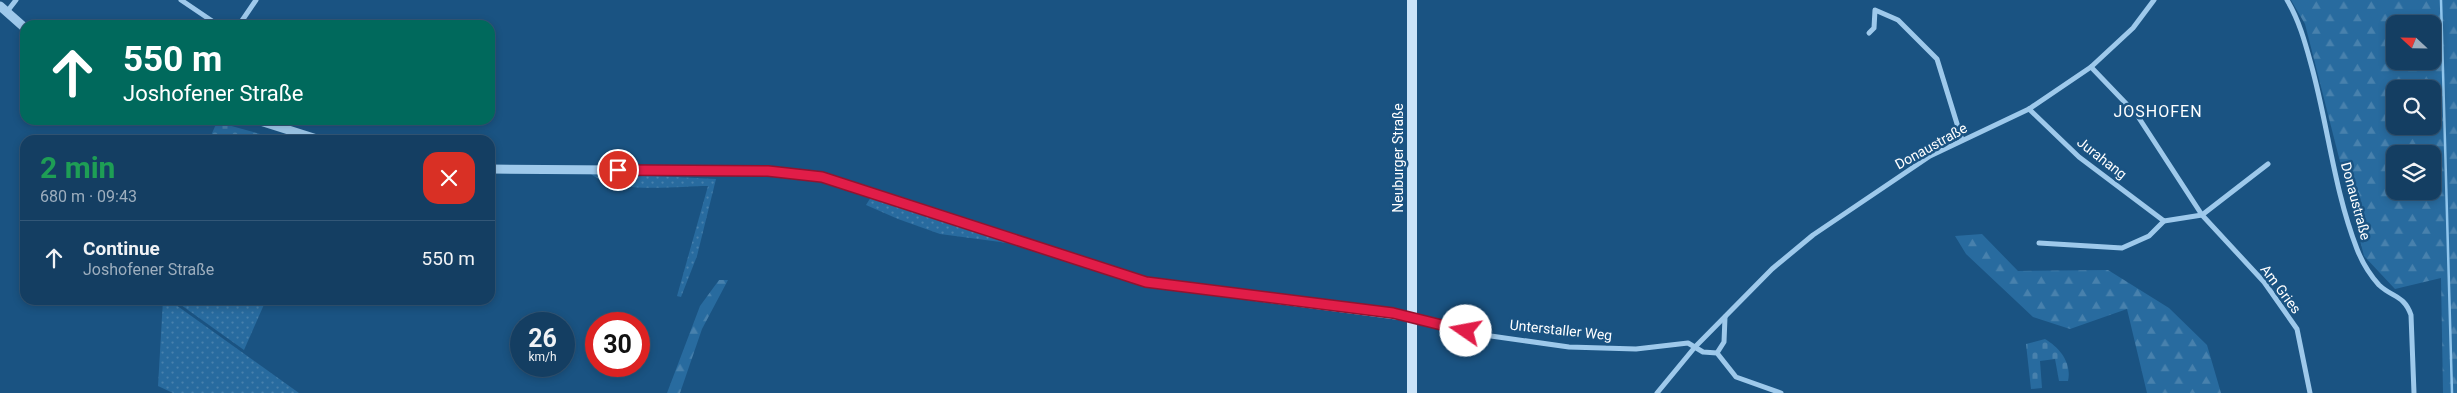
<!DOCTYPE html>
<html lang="en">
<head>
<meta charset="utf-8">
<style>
  :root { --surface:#143e62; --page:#21496b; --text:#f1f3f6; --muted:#9daebe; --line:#335777 }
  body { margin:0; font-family:Roboto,sans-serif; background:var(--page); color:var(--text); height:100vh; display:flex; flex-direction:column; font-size:19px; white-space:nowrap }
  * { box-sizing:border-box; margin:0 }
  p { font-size:16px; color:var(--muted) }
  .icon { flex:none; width:28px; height:28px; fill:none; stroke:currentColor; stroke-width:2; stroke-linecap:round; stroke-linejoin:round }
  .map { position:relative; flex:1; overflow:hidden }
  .details { position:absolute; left:20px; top:135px; width:475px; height:170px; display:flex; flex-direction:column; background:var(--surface); border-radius:15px; box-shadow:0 2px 8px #0003,0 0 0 1px var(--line) }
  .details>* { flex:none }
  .guide { position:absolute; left:20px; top:20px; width:475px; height:105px; border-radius:15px; box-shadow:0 2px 8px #0003,0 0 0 1px var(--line); background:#00695c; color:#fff; overflow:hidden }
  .needle { width:32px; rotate:292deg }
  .tools { position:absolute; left:2386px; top:15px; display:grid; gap:10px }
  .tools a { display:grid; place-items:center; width:55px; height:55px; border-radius:10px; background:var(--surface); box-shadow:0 2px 8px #0003,0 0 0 1px var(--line); font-size:25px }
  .speed { position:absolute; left:510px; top:312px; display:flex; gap:10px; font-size:25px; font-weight:700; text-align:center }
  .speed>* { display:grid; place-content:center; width:65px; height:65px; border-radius:50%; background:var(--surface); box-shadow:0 2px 8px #0003,0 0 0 1px var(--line); line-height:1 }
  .speed small { font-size:12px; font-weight:400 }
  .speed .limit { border:8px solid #d22; background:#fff; color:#111 }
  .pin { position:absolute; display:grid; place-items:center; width:42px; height:42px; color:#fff; margin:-21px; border:2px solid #fff; border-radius:50%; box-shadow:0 1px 5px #0007 }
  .me { position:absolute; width:55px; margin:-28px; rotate:282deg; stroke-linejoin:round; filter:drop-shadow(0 0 4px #0008) }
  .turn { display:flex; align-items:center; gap:18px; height:105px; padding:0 20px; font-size:22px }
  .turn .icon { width:65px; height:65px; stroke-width:2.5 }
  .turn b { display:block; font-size:35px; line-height:42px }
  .round { display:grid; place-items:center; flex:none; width:52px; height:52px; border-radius:15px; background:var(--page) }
  .headline { display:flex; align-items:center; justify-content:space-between; height:85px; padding:0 20px }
  h1 { font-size:30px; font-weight:700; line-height:38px; color:#1e9e55 }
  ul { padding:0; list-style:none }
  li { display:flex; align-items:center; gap:15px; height:75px; padding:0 20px; border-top:1px solid var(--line) }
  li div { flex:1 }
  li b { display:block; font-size:19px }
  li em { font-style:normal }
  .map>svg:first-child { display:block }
</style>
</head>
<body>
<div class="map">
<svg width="2457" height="393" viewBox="0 0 2457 393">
  <defs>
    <pattern id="grass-dots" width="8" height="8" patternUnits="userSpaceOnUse" patternTransform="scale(1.25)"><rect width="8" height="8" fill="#286b9f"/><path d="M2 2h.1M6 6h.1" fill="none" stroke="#4881ad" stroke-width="1.8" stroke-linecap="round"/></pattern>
    <pattern id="forest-firs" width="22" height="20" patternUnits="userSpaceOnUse" patternTransform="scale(1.25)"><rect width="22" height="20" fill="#286b9f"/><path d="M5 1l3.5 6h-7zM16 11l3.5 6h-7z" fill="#4881ad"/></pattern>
    <pattern id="cemetery-stones" width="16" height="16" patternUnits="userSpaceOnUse" patternTransform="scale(1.25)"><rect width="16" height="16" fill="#286b9f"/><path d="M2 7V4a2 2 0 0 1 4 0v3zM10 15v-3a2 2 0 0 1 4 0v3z" fill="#4881ad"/></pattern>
  </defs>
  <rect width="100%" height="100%" fill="#1a5382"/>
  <g fill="url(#grass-dots)">
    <path d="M590,173l126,6 -19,77 -16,41 -4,-1 31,-110c-31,0 -95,9 -118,-13z"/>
    <path d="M871,197l123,41 14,5 -68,-9 -42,-15 -32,-14z"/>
    <path d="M163,300h6l130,93h-126l-15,-7z"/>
    <path d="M174,300h92l-22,50z"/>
  </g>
  <g fill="url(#forest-firs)" fill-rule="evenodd">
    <path d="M2291,0h166v393h-14l-2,-115 -46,11 -31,-33 -59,-232zM2395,24h37v37h-37zM2395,89h37v37h-37zM2395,154h37v37h-37z"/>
    <path d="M1982,234l36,37 90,-1 61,38 38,37 14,48h-74l-20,-84 -57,20 -37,-12 -67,-63 -11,-18z"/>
    <path d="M719,280h9l-26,49 -22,64h-13l33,-87z"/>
  </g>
  <g fill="url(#cemetery-stones)">
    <path d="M217,122l65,18h-73z"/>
    <path d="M2045,339c15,9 27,24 23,42h-9l-4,-22 -15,2 2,27 -11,1 -5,-45z"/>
  </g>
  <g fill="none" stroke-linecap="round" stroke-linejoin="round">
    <path stroke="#90c6ed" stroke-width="2.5" d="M2441,0l11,393"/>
    <g stroke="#9ec9eb" stroke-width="5">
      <path d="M181,0l37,25"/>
      <path d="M2287,0c12,20 18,42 24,64 17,61 23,126 46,185 5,13 13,26 22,36 14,13 25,10 32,30l3,78"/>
      <path d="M6,13l10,-13"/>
      <path d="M239,25l17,-25"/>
      <path d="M1869,33l5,-5 1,-18 23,10 39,39 25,81"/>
      <path d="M2091,67l46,48 65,100 62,67 33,47 13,64"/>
      <path d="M2029,109l50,48 85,64 38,-6 66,-51"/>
      <path d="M2039,243l83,5 27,-12 15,-15"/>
      <path d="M1412,317l19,7 53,11 85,12 67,2 52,-6 15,9 14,1 19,24 45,16"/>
      <path d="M1717,353l7,-11 1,-25"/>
      <path d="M1657,393l38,-46 77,-78 41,-34 117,-79 99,-47 62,-42 42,-39 21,-28"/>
    </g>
    <g stroke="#9ec9eb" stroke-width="9">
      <path d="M0,6l25,22"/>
      <path d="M257,120l63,20"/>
      <path d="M490,169l278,2 54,6 324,105 265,35"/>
    </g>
    <path stroke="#cae3f8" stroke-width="10" d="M1412,393v-393"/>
  </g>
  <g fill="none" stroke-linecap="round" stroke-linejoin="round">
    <defs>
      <path id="route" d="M618,170l150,1 54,6 324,105 247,31 73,18"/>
    </defs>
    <use href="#route" stroke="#92132f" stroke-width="12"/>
    <use href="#route" stroke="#e11d48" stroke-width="9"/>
  </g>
  <g text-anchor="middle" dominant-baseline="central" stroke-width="5" stroke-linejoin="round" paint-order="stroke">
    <g font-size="14" fill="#fff" stroke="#1a5382">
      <text transform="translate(1931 146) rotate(-29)">Donaustraße</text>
      <text transform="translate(1398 158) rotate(-90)">Neuburger Straße</text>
      <text transform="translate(2102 158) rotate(38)">Jurahang</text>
      <text transform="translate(2356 201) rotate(75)">Donaustraße</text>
      <text transform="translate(2281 289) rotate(53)">Am Gries</text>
      <text transform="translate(1561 330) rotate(6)">Unterstaller Weg</text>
    </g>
    <g font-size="16" letter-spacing="1" fill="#fff" stroke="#1a5382">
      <text x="2158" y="111">JOSHOFEN</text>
    </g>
  </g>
</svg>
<div class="tools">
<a><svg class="needle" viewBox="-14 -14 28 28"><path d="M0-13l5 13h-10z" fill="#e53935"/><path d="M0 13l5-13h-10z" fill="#9daebe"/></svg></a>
<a><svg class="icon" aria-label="search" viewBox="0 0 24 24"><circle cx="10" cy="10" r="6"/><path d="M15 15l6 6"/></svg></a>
<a><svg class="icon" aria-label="layers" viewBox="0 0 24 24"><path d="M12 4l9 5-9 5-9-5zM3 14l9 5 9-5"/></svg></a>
</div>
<div class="speed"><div>26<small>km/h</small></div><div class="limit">30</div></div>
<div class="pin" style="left:618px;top:170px;background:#d93025"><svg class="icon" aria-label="arrive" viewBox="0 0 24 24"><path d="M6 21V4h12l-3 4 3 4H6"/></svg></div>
<svg class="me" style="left:1466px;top:331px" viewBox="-20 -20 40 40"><circle r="19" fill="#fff"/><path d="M0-13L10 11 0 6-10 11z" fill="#e11d48"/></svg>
<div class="guide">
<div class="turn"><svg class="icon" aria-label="ahead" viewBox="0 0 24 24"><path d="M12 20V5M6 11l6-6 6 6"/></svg><div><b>550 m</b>Joshofener Straße</div></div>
</div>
<section class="details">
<div class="headline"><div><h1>2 min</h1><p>680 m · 09:43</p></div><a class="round" style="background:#d93025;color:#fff"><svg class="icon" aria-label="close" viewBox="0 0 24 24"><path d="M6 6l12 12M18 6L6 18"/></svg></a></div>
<ul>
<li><svg class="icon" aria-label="ahead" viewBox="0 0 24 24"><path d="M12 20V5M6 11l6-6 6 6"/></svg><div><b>Continue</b><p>Joshofener Straße</p></div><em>550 m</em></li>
</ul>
</section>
</div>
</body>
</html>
